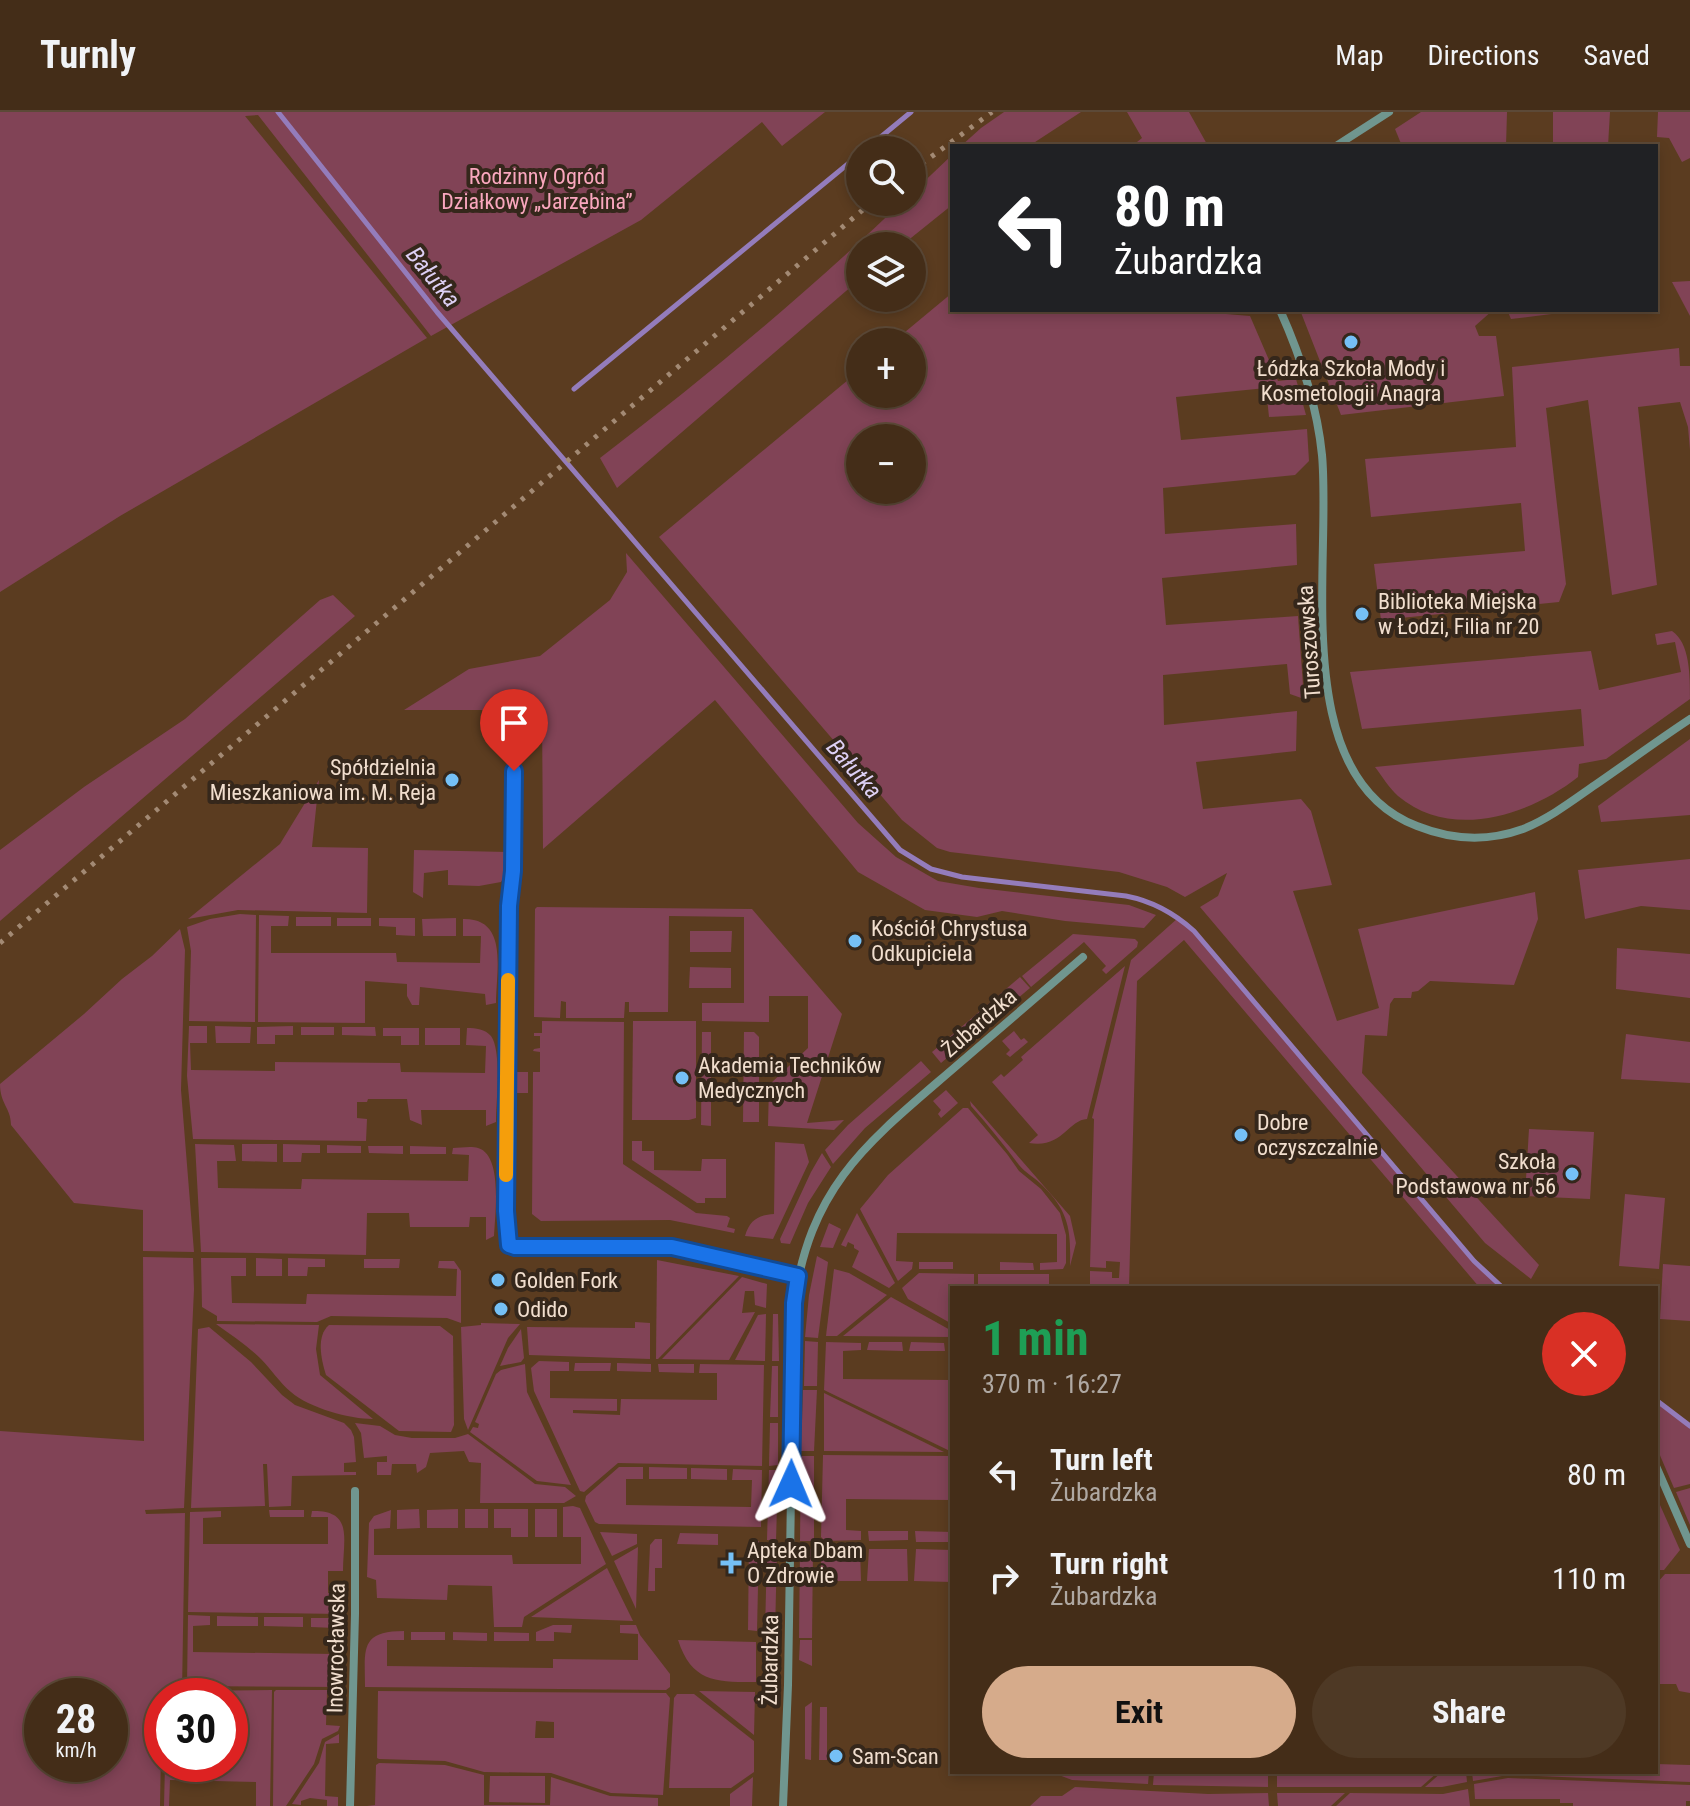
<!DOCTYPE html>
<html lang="en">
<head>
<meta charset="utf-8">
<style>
  :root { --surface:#442d18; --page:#4e3925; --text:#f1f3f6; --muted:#afa8a2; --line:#5c4937; --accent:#d6ab8b }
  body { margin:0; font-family:"Roboto Condensed",sans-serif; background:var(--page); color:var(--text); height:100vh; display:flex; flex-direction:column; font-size:30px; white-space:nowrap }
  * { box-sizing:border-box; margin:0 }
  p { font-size:26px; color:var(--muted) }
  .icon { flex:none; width:44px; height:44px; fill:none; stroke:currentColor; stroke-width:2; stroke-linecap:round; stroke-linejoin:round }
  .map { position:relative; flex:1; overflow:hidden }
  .details { position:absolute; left:950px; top:1174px; width:708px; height:488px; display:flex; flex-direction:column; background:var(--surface); border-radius:0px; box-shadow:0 4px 12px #0003,0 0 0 2px var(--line) }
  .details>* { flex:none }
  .hud { position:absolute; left:950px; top:32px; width:708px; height:168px; border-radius:0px; box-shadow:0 4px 12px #0003,0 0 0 2px var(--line); background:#202124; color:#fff; overflow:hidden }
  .fabs { position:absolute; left:846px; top:24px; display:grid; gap:16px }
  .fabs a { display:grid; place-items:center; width:80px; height:80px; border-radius:50%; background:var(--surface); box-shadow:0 4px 12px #0003,0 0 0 2px var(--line); font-size:40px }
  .speed { position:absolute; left:24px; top:1566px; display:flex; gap:16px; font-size:40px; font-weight:700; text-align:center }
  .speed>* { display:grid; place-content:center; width:104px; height:104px; border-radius:50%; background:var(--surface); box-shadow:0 4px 12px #0003,0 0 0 2px var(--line); line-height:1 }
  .speed small { font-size:20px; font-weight:400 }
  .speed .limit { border:12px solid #d22; background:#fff; color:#111 }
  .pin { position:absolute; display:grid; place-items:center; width:68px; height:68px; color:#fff; margin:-82px -34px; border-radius:50% 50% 50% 0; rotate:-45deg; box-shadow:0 0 8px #0007 }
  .pin .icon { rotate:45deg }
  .me { position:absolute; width:88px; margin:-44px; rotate:1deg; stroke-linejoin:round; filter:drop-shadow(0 0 6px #0008) }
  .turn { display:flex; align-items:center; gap:28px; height:168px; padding:0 32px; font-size:36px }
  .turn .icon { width:104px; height:104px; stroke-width:2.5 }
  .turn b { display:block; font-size:56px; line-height:68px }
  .round { display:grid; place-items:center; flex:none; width:84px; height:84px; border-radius:42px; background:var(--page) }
  .overview { display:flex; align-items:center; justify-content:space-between; height:136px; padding:0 32px }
  h1 { font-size:48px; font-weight:700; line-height:60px; color:#1e9e55 }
  .button { display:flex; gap:16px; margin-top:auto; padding:16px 32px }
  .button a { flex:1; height:92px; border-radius:48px; background:var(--accent); color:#111; font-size:32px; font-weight:700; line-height:92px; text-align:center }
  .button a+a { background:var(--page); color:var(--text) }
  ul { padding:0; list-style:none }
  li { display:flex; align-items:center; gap:24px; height:104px; padding:0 32px }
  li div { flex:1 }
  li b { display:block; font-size:30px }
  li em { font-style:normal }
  header { display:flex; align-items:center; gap:48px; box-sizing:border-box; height:112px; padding:0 40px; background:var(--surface); border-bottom:2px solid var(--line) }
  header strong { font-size:38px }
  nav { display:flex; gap:44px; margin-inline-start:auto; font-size:28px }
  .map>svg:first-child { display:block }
</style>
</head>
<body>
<header>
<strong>Turnly</strong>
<nav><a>Map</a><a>Directions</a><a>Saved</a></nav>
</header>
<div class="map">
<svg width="1690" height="1694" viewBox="0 0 1690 1694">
  <rect width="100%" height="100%" fill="#5b3c20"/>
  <g fill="#814356" fill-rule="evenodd">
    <path d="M0,0h825l-43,34 -20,-24 -121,98 -210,116 -173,-221 -13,1 182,222 -307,178 -120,76z"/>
    <path d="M1004,0h77l-52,34h-68l20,-18z"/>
    <path d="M1127,0h62l19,34h-76l10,-8z"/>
    <path d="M1421,0h86l-1,34h-104l-7,-17z"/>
    <path d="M1553,0h57l-2,34h-55z"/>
    <path d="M1658,0h32v46l-8,4 -13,-24 -12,-1z"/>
    <path d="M952,43v50l-51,41h-41v33l-243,209 -17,-30c105,-80 207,-165 302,-256h10v-9z"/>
    <path d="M1690,169v35l-18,-34z"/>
    <path d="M952,181v17h226l72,6 28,65 18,-2 10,36 -37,2 -3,-29 -90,9 5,43 126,-11 2,32 -14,14 -132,13 2,46 131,-10 1,41 -135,13 4,47 132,-9 6,83 -14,-5 -3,-30 -124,11 1,50 133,-14 -1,40 -100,11 7,47 98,-10 10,12 21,74 -39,6 44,130 42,-13 -21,-79 177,-37 3,27 -24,66 -84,-4 -12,10 -6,1 -1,6h-17l-4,6 -3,32 -22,-1 -3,38 177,192 -8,14 -46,-36 -285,-336 18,-11 9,-23 -42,24 -18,-10 -48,-15 -169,-20 -13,-4 -35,-28 -243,-283 201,-167v24h52v-52h-19zM860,326h52v52h-52z"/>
    <path d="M1300,198h193l-18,16 4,10h17l8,60 -163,19z"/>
    <path d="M1511,198h72l-72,9 -3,-7z"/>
    <path d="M1679,236l1,18h10v84l-2,-23 -8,-25 -42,5 19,178 -45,10 -24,-195 -42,8 20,176 -7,18 -178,18 -7,-56 151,-13 -4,-48 -150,14 -6,-58 151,-12 -4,-80z"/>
    <path d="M626,441l232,270 38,34 42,24 41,7 150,17 27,10 -12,13 -79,-7 -63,-10 -25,6 -52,-7 -67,-38 -143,-172 -172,149 -1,-139h-138l65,-41 71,-13 70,-56 17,-28z"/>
    <path d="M333,483l22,21 -355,305v-71l84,-63 101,-68 135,-119z"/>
    <path d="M1672,519c18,12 18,44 18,68l-84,60 -27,5 -1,13c-48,38 -127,64 -180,19 -9,-8 -16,-20 -23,-29l209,-21 -3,-37 -219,20 -12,-57 241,-21 8,39 82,-18 -6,-30 -18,3 -2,-11z"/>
    <path d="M1690,627v76l-89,7 -3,-16z"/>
    <path d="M319,668l-7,67 56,1 -1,65 -129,-3 -50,9 92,-75z"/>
    <path d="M414,738l94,2 1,17 -8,13 -22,4 -31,-1v-15l-24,3 -1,25 -10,-6z"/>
    <path d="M1690,747v51l-49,-4 -56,13 -7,-49z"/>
    <path d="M537,795l215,2 90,105 -35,109 37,-3 -10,10 -66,-4 1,-41 39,-37v-52h-39v26l-67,-1v-18h42v-86l-75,-1 -1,96h-39v-10h-4l-1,16h-58v-16l-5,-1 -1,17 -26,-1 1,-108z"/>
    <path d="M240,802l16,1 -1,107 -66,-1 2,-70 -4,-24 23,-8z"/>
    <path d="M259,803l30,1 -1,10h-17v27h125l1,9 83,1 1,-27h-18v-17c46,-1 33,52 33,84l-10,2 -1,-11 -65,-7 -1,18h-7l-5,-9v-12l-42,-3v42l-107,-1z"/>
    <rect x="296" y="805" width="35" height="9"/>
    <rect x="337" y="806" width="34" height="8"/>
    <path d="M379,806h36v18l-19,-1v-8l-17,-1z"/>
    <path d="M456,806v18h-33l-1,-17z"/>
    <path d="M1178,806l16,13 280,330 29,27h-23l-296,-348 -47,41 -8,307h-39v-17l22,1v6h7l1,-16 -14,-1v7l-16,-1 4,-148 -2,-1 39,-158z"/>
    <path d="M180,817l5,21 -4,140 13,162 -51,-1v-41l-69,-7 -63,-78c0,-17 -11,-21 -11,-41l84,-70 38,-35 30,-23z"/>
    <path d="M690,819h42l-1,21h-41z"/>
    <path d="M1073,822l62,5 3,3 -1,5 -31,27 -4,-4 4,-4 -22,-24 -53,45 -9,-11z"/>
    <path d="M1617,836l73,6v44l-74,-9z"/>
    <path d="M1125,854l-38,153c-19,1 -25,30 -58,24l9,-8 -46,-53 9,-8 3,3 19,-17 -2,-3z"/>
    <path d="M690,855l41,1v20h-42z"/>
    <path d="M1020,865l10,11 -89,75 -9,-11z"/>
    <path d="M542,909l82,1 -1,142 73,49 31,3 3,2 -3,9 8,2 -1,4 -64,-13 -129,1 -9,-7 1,-142h7v-20l-7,-1 1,-2 6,-1v-12h-6v-3h8z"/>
    <path d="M633,909h63v97l-7,2h-57z"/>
    <path d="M189,914h18v17h-17l1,27 84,1v-9l125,1 1,9 84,1 1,-27 -20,-1 1,-17c9,0 18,1 24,8 11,15 5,66 5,86l-10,4v-16h-65l1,15 -12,-5 -3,-21h-39l-1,3h-10v16l10,1 -1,22 -173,-2 -6,-63z"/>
    <path d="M215,914l36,1 -1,16h-34z"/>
    <path d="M293,914v9h-18v9h-18v-17z"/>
    <rect x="301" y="915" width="33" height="8"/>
    <path d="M342,915h33l1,9 -34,-1z"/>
    <path d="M383,916h36v17h-18v-9h-18z"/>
    <rect x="425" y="916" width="35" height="17"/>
    <path d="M1014,919l7,9 3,-2 4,4 -18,15 -4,-3 4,-4 -8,-9z"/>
    <path d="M702,920h9v94l-10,-1z"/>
    <path d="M744,920h10l5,5v85h-16z"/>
    <path d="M1626,922l64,8v41l-69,-4z"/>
    <path d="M921,949l10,11 -66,56 -32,36 -8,-14 23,-25z"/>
    <rect x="515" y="960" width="13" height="21"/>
    <path d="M946,978l12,13 -17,15 -3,-4 3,-4 -8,-9z"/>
    <path d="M970,989l100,115 6,27 -6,23c1,-36 -1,-54 -27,-80 -7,-8 -18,-13 -24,-21 -15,-20 -31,-40 -48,-59z"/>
    <path d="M963,996h5l39,46 12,17 22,18 19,24 6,22v28l-3,6 -23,1v-7l17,-1v-28l-160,-1 -1,28 17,1 -1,7 -14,12 -38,-72 28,-34z"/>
    <path d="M1529,1017l65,3 -4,67 -65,-3z"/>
    <path d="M632,1029h10v10h12v19l47,1 1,-12h24v39h-21v5h-8l-65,-43z"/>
    <path d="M775,1030l29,2 5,18 -36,77 -28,-3c5,-17 14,-21 29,-22z"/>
    <path d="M195,1032l39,1 2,16h-19l1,27 83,1 1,-10 166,2 1,-26 -17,-1 1,-6c7,0 18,-2 25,0 25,7 17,67 16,88l-8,4v-23h-16l-1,10h-59l-1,-14h-42l-1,42 -165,-3z"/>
    <path d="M242,1032h35v18l-35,-1z"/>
    <path d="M283,1032l37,1v8h-18l-1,9h-18z"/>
    <path d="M327,1033l34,1v7h-34z"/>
    <path d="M368,1034h35v8l-34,-1z"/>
    <path d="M410,1034l36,1v7h-36z"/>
    <path d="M822,1041l9,14 -23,36 -18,41 -9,-1 -1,-4 31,-67z"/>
    <path d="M1625,1082l40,4 -6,71 -40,-3z"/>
    <path d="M857,1101l38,70 -6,5 -37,-21 7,-16 -5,-3v-3l-6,-3 -2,5 -5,-2z"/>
    <path d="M829,1111l12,6 -8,19 -13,-1z"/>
    <path d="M817,1144l11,6 -10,76 -13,-1 4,-42z"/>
    <path d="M143,1145l50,1 1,31 -10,219 -39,2 1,4 39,-1 -3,178 -2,5h-18l-2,110h-160v-375l144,10zM110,1584v68h-68v-68z"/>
    <path d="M201,1146h45v18h-15l1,27 74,1 1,-10 149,2 1,-27 -19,-1 1,-7h15l7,10v52l-14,-5 -116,-2 -14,6 -100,-1v-5l-15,-9z"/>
    <path d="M256,1146l26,1v17h-26z"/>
    <path d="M288,1146l37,1v8h-17l-1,9h-19z"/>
    <path d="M364,1147h36l-1,9h-35z"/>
    <path d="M657,1148l82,16 -81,83h-2z"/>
    <rect x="919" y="1150" width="34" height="7"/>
    <path d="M1000,1150l33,1 1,7h-34z"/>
    <path d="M1663,1152l27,2v55l-30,-2z"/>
    <path d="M834,1157l15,4 38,22 -50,41h-11z"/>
    <path d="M919,1161l55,1v14h-22v36l-44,-25 -6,-11z"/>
    <rect x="978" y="1162" width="71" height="14"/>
    <path d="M742,1165l25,7 -1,24 -11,-3 -1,-14h-9l-3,22 13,-1 -26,48 -67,-1z"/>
    <path d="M891,1185l61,34v6l-109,-1z"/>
    <path d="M766,1202l-1,47 -30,-1 23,-45z"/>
    <path d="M773,1202h5l1,47h-7z"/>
    <path d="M635,1210l15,1v36l-121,-4 -2,-28 108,1z"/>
    <path d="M481,1211l39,1 -12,14 -40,92 -4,-11 -3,-92 20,-2z"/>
    <path d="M216,1212l103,1 -3,24 4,26 53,44c-23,0 -64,-11 -82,-27 -12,-10 -19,-22 -30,-33 -13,-13 -30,-24 -45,-35z"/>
    <path d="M329,1213l111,1 13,10 1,89 -3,7 -52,-1 -73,-56c-5,-16 -10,-39 3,-50z"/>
    <path d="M209,1215l42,35 31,33 13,10 49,18 7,7 3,7 2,25 -12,1v9h12v3l-64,1 -1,30 -22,1 -2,-43h-4l2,42 -74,2 7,-179z"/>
    <path d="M521,1217l3,29 -3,4 -21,4 8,-18z"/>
    <path d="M805,1229l13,1 -1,44h-13z"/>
    <path d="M826,1230l35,1v7l-18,1v28l109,1v72l-128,-62z"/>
    <path d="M869,1230h33l1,9 -36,-1z"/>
    <path d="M911,1230l33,1 1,8h-36z"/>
    <path d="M539,1249l30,1v9h-19v27l67,1v12l-44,-1v3l47,2 1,-16 96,1v-27h-18l1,-9 64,1 -2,101 -144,-3 -34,29 -4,-1 -46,-100 -3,-23z"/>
    <path d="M575,1251h36l-1,8h-36z"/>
    <path d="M617,1251l34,1v8l-34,-1z"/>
    <path d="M525,1252l2,28 44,93 -34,-4 -67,-49 3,-5 5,1 1,-4 -4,-2 21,-48 5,-4z"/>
    <path d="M658,1252h36v9l-35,-1z"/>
    <path d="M772,1254h6v51h-8z"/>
    <path d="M803,1278h14l-3,61h-13z"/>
    <path d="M824,1281l120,59 -120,-1z"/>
    <path d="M1656,1288l34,26v58l-16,4 -18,-42z"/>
    <path d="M355,1311l25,3 15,9 17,3h43l13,-4 67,50 30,3 11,9 -12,7h-84l1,-40 -12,-1 -5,-11 -34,2 -4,14 -9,6 -1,-9h-24l-1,11h-14v-13h10v-6l-23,2 -3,-25z"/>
    <path d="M770,1311h8v42l-9,1z"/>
    <path d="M823,1343l129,1v44l-106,-1v31l15,1v9l-36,1 -4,-4z"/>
    <path d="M801,1344h13v85h-14z"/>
    <path d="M619,1355h24v12h-17v26l125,2 1,-27h-20l1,-11 29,1 -1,57 -162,-3 -4,-2 -10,-21 1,-5z"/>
    <path d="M649,1355l38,1v11h-38z"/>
    <path d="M691,1356l36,1v11l-36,-1z"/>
    <path d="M769,1358h9l-2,71 -9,-1z"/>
    <path d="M1690,1376v37l-14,-33z"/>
    <path d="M1656,1384l24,54 -16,20h-8z"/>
    <path d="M573,1394l7,2 26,56 -82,53 -2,10h-28l-2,-41 -44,-1 -1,15 -70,-2 -1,-18 -9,-3 2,-54 5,-7 17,-6 -1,18 -16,1v26h138l1,9h68v-27h-18v-30z"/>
    <path d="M419,1397l1,19 -23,1v-19z"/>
    <path d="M458,1397v19h-31v-18z"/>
    <rect x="465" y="1397" width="23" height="19"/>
    <path d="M494,1397h34v28h-17v-9h-17z"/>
    <rect x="535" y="1397" width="22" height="28"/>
    <path d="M269,1398h35v7h-34z"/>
    <path d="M221,1399v6l-18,1v26h125v-27h-17l1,-6c42,-1 31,28 31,60h-15v22l14,1v20l-154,-2 2,-100z"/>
    <path d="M868,1419h40v9l-39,1z"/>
    <path d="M915,1419l37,1v10h-36z"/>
    <path d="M600,1420l37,2v10l-25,12z"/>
    <path d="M680,1421l38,1v11l-41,-1z"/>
    <path d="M655,1427h7v29h-7v23h-7l2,-46z"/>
    <path d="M749,1429h10l-2,90 -9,-1z"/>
    <path d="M638,1435l-2,62 -22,-48z"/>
    <path d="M800,1436l13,1 -1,89h-13z"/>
    <path d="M825,1437h35l1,32h-40v-28z"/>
    <path d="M869,1437h38l1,32h-41z"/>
    <path d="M916,1437l36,1v32l-38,-1z"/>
    <path d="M767,1438h10l-2,82h-10z"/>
    <path d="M607,1456l26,53 -102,-4z"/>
    <path d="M1665,1462h25v119l-11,-2 -3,-7h-18v-102z"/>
    <path d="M188,1503l22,1v9l-17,1v26l141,2 1,-26 -24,-1v-9h30v69l-154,-1z"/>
    <path d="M217,1504l41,1v9h-41z"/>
    <path d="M264,1505h39v10l-39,-1z"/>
    <path d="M553,1513h19l-1,8 -17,-1v9h-18v-9z"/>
    <path d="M620,1513h16l4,10 30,39v13l-4,3 -301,-3c0,-37 -6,-56 39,-56v9h-17v26l166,2v-9l85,1v-26l-18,-1z"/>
    <rect x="411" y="1520" width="34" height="8"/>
    <path d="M453,1520l34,1v8l-34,-1z"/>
    <path d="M494,1520l35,1v8h-35z"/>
    <path d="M678,1528l78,2v40c-39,0 -64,1 -78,-42z"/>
    <path d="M800,1528h12v26l-13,-6z"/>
    <path d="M764,1530h11v38l-11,3z"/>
    <path d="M272,1578l-2,116h-14v-24l-86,-2 -1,26h-5l1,-42h65v-68h-46l2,-5z"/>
    <path d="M276,1578h65l-1,3h-13l-1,32 14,1 -2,5 -16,8 -8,25 -28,42h-13l1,-114z"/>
    <path d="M378,1579l288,2 4,5 -7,97 -52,-2 -60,-20 -67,-1 -39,-11 -66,-2 -2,-1zM536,1609l18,1v16h-19z"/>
    <path d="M699,1579l56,1 -1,43z"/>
    <path d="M677,1582h17l60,47v31l-23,16h-62l5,-90z"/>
    <path d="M812,1590l-1,58 -6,-1v-52z"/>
    <path d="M820,1595h7v53h-8z"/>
    <path d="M339,1622v9l-13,1 -1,52 13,1v9h-11v-6l-17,-2 -9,3v4l-9,-1 27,-41 6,-21z"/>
    <path d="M379,1651l66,2 39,10v30h66l1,-28 59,19 48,2v8h-291l8,-1 1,-40z"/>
    <path d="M1656,1652l34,1v17l-182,-7 -35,6 -1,-9h184z"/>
    <path d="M1051,1660h98l-1,12 -76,-4z"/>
    <path d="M1154,1660h114v15l-115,-2z"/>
    <path d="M1277,1660h161l-17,15h-144z"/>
    <path d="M1442,1660h24l1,10 -25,5h-17z"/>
    <path d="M490,1664h55v27l-56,-1z"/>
    <path d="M753,1665l-1,29h-22v-12z"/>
    <path d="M1508,1666l182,7v16h-4v5h-113v-3h-13v-4h-85l-1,-15z"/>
    <path d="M1075,1675l133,7 60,-1 1,13h-239l11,-10h21z"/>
    <path d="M1468,1677l2,17h-134l14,-13 93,1z"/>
    <path d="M1277,1681h68l-14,13h-53z"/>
  </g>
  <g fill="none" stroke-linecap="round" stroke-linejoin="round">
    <g stroke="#947cbb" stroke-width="5">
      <path d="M278,0l159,200 463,538 31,19 31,8 164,19c26,5 48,17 68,35l280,330 29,27"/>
      <path d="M865,38l46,-38"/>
      <path d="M574,277l286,-235"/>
      <path d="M1656,1288l34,26"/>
    </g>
    <g stroke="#70968f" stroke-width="8">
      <path d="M1336,34l53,-34"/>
      <path d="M1280,198c21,47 37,94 42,145 10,107 -35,322 95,371 35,14 70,16 106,3 27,-11 49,-28 72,-44 32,-22 63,-45 95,-66"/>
      <path d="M514,659l-1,100 -4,35 -3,331 3,8 6,2h157l126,29"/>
      <path d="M1656,1354l34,78"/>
      <path d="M350,1694l5,-192v-123"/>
      <path d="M783,1694l5,-121 6,-382c17,-119 74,-161 160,-235 43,-37 86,-74 129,-111"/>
    </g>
    <g stroke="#a38a74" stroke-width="5" stroke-dasharray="4 8" stroke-linecap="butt">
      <path d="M912,59l80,-59"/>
      <path d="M0,831l872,-741"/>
    </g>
  </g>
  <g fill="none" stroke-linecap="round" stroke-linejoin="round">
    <defs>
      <path id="route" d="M514,659l-1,100 -4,35 -3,305 3,34 6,2h157l126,29 -4,27 -3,181"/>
    </defs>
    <use href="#route" stroke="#114b97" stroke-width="20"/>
    <use href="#route" stroke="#1a73e8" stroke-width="14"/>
    <path stroke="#f59e0b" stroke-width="14" d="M506,1063l2,-195"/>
  </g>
  <g fill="#75c0f6" stroke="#35271b" stroke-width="3">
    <circle cx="1351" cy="230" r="8"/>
    <circle cx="1362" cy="502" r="8"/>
    <circle cx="452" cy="668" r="8"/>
    <circle cx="855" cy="829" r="8"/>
    <circle cx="682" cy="966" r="8"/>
    <circle cx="1241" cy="1023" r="8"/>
    <circle cx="1572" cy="1062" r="8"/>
    <circle cx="498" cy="1168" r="8"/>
    <circle cx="501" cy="1197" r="8"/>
    <path d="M727 1439h8v8h8v8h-8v8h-8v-8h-8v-8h8z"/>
    <circle cx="836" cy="1644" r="8"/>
  </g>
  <g text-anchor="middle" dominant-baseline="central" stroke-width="8" stroke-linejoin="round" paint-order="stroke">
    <g font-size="22" fill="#faa7be" stroke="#35271b">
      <text x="537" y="64">Rodzinny Ogród<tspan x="537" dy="25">Działkowy „Jarzębina”</tspan></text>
    </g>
    <g font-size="22" fill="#f1dece" stroke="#35271b" text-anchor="start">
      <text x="1351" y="256" text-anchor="middle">Łódzka Szkoła Mody i<tspan x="1351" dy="25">Kosmetologii Anagra</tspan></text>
      <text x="1378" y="489">Biblioteka Miejska<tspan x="1378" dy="25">w Łodzi, Filia nr 20</tspan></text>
      <text x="436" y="655" text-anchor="end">Spółdzielnia<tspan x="436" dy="25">Mieszkaniowa im. M. Reja</tspan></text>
      <text x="871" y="816">Kościół Chrystusa<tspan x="871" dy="25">Odkupiciela</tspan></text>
      <text x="698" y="953">Akademia Techników<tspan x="698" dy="25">Medycznych</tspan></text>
      <text x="1257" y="1010">Dobre<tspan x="1257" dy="25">oczyszczalnie</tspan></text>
      <text x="1556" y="1049" text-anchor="end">Szkoła<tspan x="1556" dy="25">Podstawowa nr 56</tspan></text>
      <text x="514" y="1168">Golden Fork</text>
      <text x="517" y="1197">Odido</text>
      <text x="747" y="1438">Apteka Dbam<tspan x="747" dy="25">O Zdrowie</tspan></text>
      <text x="852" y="1644">Sam-Scan</text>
    </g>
    <g font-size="22" fill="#f1dece" stroke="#35271b">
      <text transform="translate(1309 530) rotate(-94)">Turoszowska</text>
      <text transform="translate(979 911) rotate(-41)">Żubardzka</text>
      <text transform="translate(336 1536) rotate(-89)">Inowrocławska</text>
      <text transform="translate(770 1548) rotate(-89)">Żubardzka</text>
    </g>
    <g font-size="24" font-style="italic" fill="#ddd0f4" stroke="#35271b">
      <text transform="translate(433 165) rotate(51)">Bałutka</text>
      <text transform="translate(854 657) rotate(49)">Bałutka</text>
    </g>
  </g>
</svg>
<div class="fabs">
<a><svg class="icon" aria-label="search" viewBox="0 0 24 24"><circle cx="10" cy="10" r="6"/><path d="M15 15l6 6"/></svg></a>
<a><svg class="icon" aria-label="layers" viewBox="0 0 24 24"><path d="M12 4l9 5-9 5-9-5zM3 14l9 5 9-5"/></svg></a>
<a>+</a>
<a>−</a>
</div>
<div class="speed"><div>28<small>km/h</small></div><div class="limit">30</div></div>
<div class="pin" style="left:514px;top:659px;background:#d93025"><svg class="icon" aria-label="arrive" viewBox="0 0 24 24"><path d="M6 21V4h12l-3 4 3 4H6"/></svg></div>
<svg class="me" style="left:791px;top:1372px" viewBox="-20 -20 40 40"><path d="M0-17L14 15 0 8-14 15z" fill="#1a73e8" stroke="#fff" stroke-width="4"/></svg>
<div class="hud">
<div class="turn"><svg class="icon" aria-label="left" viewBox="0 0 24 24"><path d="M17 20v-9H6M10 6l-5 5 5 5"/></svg><div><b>80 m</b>Żubardzka</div></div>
</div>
<section class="details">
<div class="overview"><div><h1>1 min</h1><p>370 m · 16:27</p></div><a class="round" style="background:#d93025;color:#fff"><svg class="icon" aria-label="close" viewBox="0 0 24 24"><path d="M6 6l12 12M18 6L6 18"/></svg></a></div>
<ul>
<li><svg class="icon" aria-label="left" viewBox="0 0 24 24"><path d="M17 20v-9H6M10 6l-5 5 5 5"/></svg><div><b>Turn left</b><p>Żubardzka</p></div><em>80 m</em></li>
<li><svg class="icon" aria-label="right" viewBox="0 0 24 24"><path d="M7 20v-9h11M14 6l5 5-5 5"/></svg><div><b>Turn right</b><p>Żubardzka</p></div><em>110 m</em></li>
</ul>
<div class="button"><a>Exit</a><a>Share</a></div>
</section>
</div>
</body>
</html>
